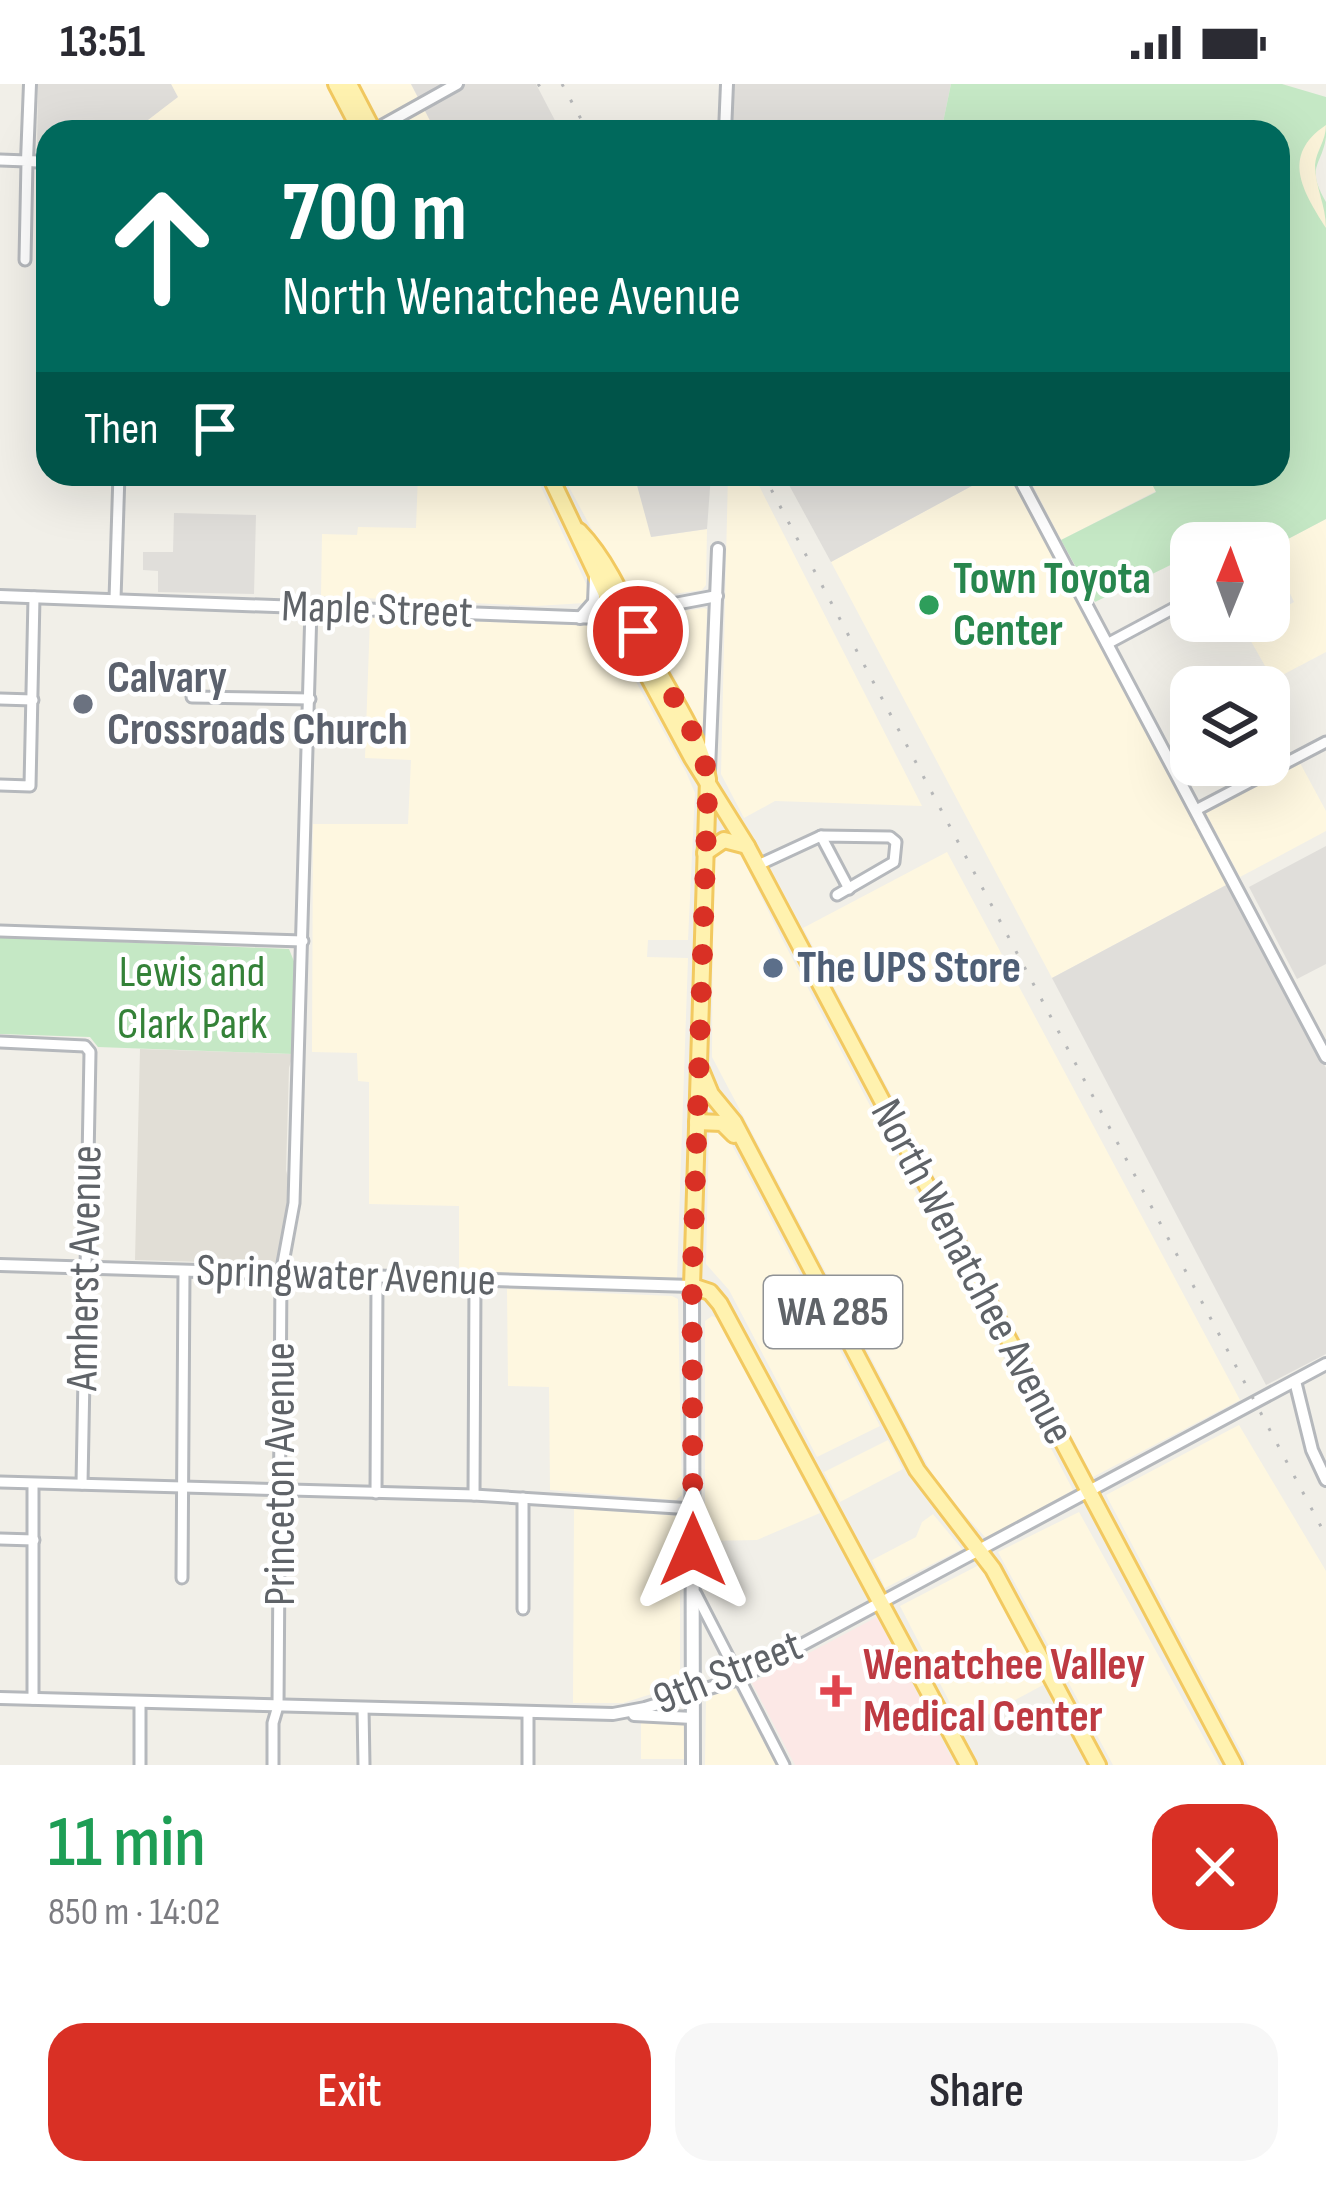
<!DOCTYPE html>
<html lang="en">
<head>
<meta charset="utf-8">
<style>
  :root { --surface:#fff; --page:#f7f7f7; --text:#2b2b33; --muted:#7c7c81; --accent:#d93025 }
  body { margin:0; font-family:"Sofia Sans Condensed",sans-serif; background:var(--page); color:var(--text); height:100vh; display:flex; flex-direction:column; font-size:45px; white-space:nowrap }
  * { box-sizing:border-box; margin:0 }
  p { font-size:39px; color:var(--muted) }
  .icon { flex:none; width:66px; height:66px; fill:none; stroke:currentColor; stroke-width:2; stroke-linecap:round; stroke-linejoin:round }
  .map { position:relative; height:1681px; overflow:hidden }
  .drawer { display:flex; flex-direction:column; background:var(--surface); flex:1 }
  .drawer>* { flex:none }
  .hud { position:absolute; left:36px; top:36px; width:1254px; height:366px; border-radius:36px; box-shadow:0 12px 48px #0002; background:#00695c; color:#fff; overflow:hidden }
  .needle { width:78px; rotate:1deg }
  .controls { position:absolute; left:1170px; top:438px; display:grid; gap:24px }
  .controls a { display:grid; place-items:center; width:120px; height:120px; border-radius:24px; background:var(--surface); box-shadow:0 12px 48px #0002; font-size:60px }
  .pin { position:absolute; display:grid; place-items:center; width:102px; height:102px; color:#fff; margin:-51px; border:6px solid #fff; border-radius:50%; box-shadow:0 3px 12px #0007 }
  .me { position:absolute; width:132px; margin:-66px; rotate:0deg; stroke-linejoin:round; filter:drop-shadow(0 0 9px #0008) }
  .turn { display:flex; align-items:center; gap:42px; height:252px; padding:0 48px; font-size:54px }
  .turn .icon { width:156px; height:156px; stroke-width:2.5 }
  .turn b { display:block; font-size:84px; line-height:102px }
  .then { display:flex; align-items:center; height:114px; padding:0 48px; background:#0003; gap:24px; font-size:45px }
  .round { display:grid; place-items:center; flex:none; width:126px; height:126px; border-radius:36px; background:var(--page) }
  .summary { display:flex; align-items:center; justify-content:space-between; height:204px; padding:0 48px }
  h1 { font-size:72px; font-weight:600; line-height:90px; color:#1e9e55 }
  .button { display:flex; gap:24px; margin-top:auto; padding:24px 48px }
  .button a { flex:1; height:138px; border-radius:36px; background:var(--accent); color:#fff; font-size:48px; font-weight:600; line-height:138px; text-align:center }
  .button a+a { background:var(--page); color:var(--text) }
  .status { display:flex; justify-content:space-between; align-items:center; height:84px; padding:0 60px; background:var(--surface); direction:ltr }
  .status svg { height:33px; fill:currentColor }
  .map>svg:first-child { display:block }
</style>
</head>
<body>
<div class="status"><b>13:51</b><svg viewBox="0 0 49 12"><path d="M0 12V9h3v3zM5 12V6h3v6zM10 12V3h3v9zM15 12V0h3v12zM26 1h20v11H26zM47 4h2v5h-2z"/></svg></div>
<div class="map">
<svg width="1326" height="1681" viewBox="0 0 1326 1681">
  <rect width="100%" height="100%" fill="#f1efe8"/>
  <g fill="#fef7e0">
    <path d="M171,0h156l21,46 -209,2v-5l38,-30z"/>
    <path d="M355,0h56l25,48h-55z"/>
    <path d="M418,390h117l54,116 -4,13 -49,3 -215,-10 1,-62 35,1 1,-8 58,1z"/>
    <path d="M562,390h72l18,63 55,-8 -1,56 -4,5 -72,10z"/>
    <path d="M728,390h25l169,332 -147,-5 -31,17 -23,-44z"/>
    <path d="M994,390h17l219,409 -178,95 -221,-416z"/>
    <path d="M1027,390h120l9,17 -95,49z"/>
    <path d="M1326,435v133l-53,28 -29,-51 15,-8h10v-5l25,-14 -25,-53z"/>
    <path d="M704,524l3,1 -4,122 -57,-106 3,-8z"/>
    <path d="M370,534l235,8 81,146 9,21 -7,147h-40l-1,17 41,1 -11,320 -218,-6v-66l-90,-2v-122l-11,-1 -1,-28 -45,-1 1,-228h95l3,-64 -46,-2z"/>
    <path d="M1300,679l26,48v20l-86,46 -34,-64z"/>
    <path d="M736,761l45,92 292,553 -87,48 -47,-51 -227,-430 1,-209z"/>
    <path d="M947,768l293,548 -147,77 -290,-549z"/>
    <path d="M709,1044h14l157,298 -63,31 -88,-167 -23,-26z"/>
    <path d="M507,1205l165,7 6,3 4,196 -6,5 -126,-10 -1,-103 -41,-1z"/>
    <path d="M712,1232l7,3 101,194 -63,27 -52,1v-220z"/>
    <path d="M1239,1341l87,146v194h-78l-142,-270z"/>
    <path d="M888,1356l15,29 -63,33 -16,-30z"/>
    <path d="M574,1424l104,8 2,4v165l-57,18h-50z"/>
    <path d="M1079,1428l140,253h-106l-115,-213z"/>
    <path d="M933,1430l29,35 -77,39 -13,-28 44,-23 6,-15z"/>
    <path d="M981,1480l64,120 -82,44 -63,-122z"/>
    <path d="M735,1604l41,77h-71l1,-67z"/>
    <rect x="641" y="1637" width="45" height="38"/>
  </g>
  <g fill="#e0deda">
    <path d="M38,0h133l7,13 -38,29 -1,6h-91v23l-8,-1 -3,-4z"/>
    <path d="M411,0h125l25,48h-125z"/>
    <path d="M732,0h219l-10,48h-210z"/>
    <path d="M634,390h77l-4,55 -56,8z"/>
    <path d="M783,390h211l-163,88z"/>
    <path d="M174,429l82,2 -2,79 -96,-2v-21l-15,-1v-18h30z"/>
    <path d="M1326,762v118l-29,15 -48,-92z"/>
    <path d="M1230,799l96,185v286l-60,31 -214,-407z"/>
  </g>
  <path fill="#e1ded6" d="M140,965l153,5 -4,14 -3,102 4,16 -13,75 -5,3 -137,-4z"/>
  <path fill="#fce8e6" d="M877,1533l78,148h-160l-43,-82z"/>
  <g fill="#c5e8c5">
    <path d="M951,0h331l44,13c0,13 0,27 0,40 -4,29 -21,29 0,65v317l-57,30v-6h-78v12l-96,47 -34,-62 95,-48 -9,-18h131v-342h-337z"/>
    <path d="M0,853l289,12 6,15 -2,90 -195,-7 -8,-10 -90,-3z"/>
  </g>
  <path fill="#fbf3d9" d="M1326,41c0,16 -10,26 -11,40 0,22 11,40 11,63 -23,-37 -46,-72 0,-103z"/>
  <g fill="none" stroke-linecap="round" stroke-linejoin="round">
    <defs>
      <g id="minor">
        <path d="M0,76l27,1 -2,99"/>
        <path d="M1269,500l5,-3"/>
        <path d="M115,515l4,-125"/>
        <path d="M1107,560l84,-45"/>
        <path d="M192,613l118,2"/>
        <path d="M0,615l33,1"/>
        <path d="M0,701l30,1 4,-189"/>
        <path d="M1196,726l130,-68"/>
        <path d="M821,752l28,53"/>
        <path d="M756,782l65,-30 69,1 6,5 -2,20 -57,33"/>
        <path d="M0,847l303,10"/>
        <path d="M0,958l85,4 5,6 -8,432"/>
        <path d="M0,1398l474,13 219,14"/>
        <path d="M376,1409l1,-215"/>
        <path d="M474,1411l1,-214"/>
        <path d="M523,1414v111"/>
        <path d="M0,1455l34,1"/>
        <path d="M182,1494l2,-307"/>
        <path d="M696,1510l88,171"/>
        <path d="M33,1615v-215"/>
        <path d="M363,1624l1,57"/>
        <path d="M528,1628v53"/>
        <path d="M140,1681v-63"/>
        <path d="M273,1681v-42l5,-17 3,-432 13,-71 17,-595"/>
      </g>
      <g id="tertiary">
        <path d="M30,0l-3,77 21,1"/>
        <path d="M371,48l86,-48"/>
        <path d="M725,48l2,-48"/>
        <path d="M1017,390l309,583"/>
        <path d="M0,512l600,22 117,-22"/>
        <path d="M580,534l14,-16 1,-24"/>
        <path d="M709,686l9,-221"/>
        <path d="M0,1181l692,21"/>
        <path d="M1295,1297l17,69 14,30"/>
        <path d="M0,1614l613,16 32,-6 93,-29 588,-315"/>
        <path d="M634,1631l59,3"/>
      </g>
      <path id="secondary" d="M692,1202l1,479"/>
      <g id="primary">
        <path d="M336,0l25,48"/>
        <path d="M349,0l25,48"/>
        <path d="M549,390l74,156 69,128 55,88 487,919"/>
        <path d="M579,447c34,35 52,87 74,130 20,38 47,75 55,118l-16,507 18,6 10,12 248,461"/>
        <path d="M705,769l19,-13 23,6"/>
        <path d="M701,986l10,24 23,28 183,348 76,99 105,196"/>
        <path d="M697,1038l25,1 12,12"/>
      </g>
    </defs>
    <use href="#minor" stroke="#b5b8bc" stroke-width="15"/>
    <use href="#tertiary" stroke="#b5b8bc" stroke-width="16"/>
    <use href="#secondary" stroke="#b6babf" stroke-width="18"/>
    <use href="#primary" stroke="#f2c960" stroke-width="20"/>
    <use href="#minor" stroke="#fff" stroke-width="9"/>
    <use href="#tertiary" stroke="#fff" stroke-width="10"/>
    <use href="#secondary" stroke="#fff" stroke-width="12"/>
    <use href="#primary" stroke="#fff2af" stroke-width="14"/>
    <g stroke="#b6b7b8" stroke-width="3" stroke-dasharray="3 15" stroke-linecap="butt">
      <path d="M538,0l7,10"/>
      <path d="M562,0l26,48"/>
      <path d="M763,390l563,1062"/>
    </g>
  </g>
  <g fill="none" stroke-linecap="round" stroke-linejoin="round">
    <path stroke="#d93025" stroke-width="21" stroke-dasharray="0 37.8" d="M638,547l64,119 6,29 -16,507 1,264"/>
  </g>
  <circle fill="#2e9e5b" stroke="#fff" stroke-width="4.5" cx="929" cy="521" r="12"/>
  <circle fill="#6b7280" stroke="#fff" stroke-width="4.5" cx="83" cy="620" r="12"/>
  <circle fill="#5c6f8a" stroke="#fff" stroke-width="4.5" cx="773" cy="884" r="12"/>
  <path fill="#e0444e" stroke="#fff" stroke-width="4.5" d="M830 1589h12v12h12v12h-12v12h-12v-12h-12v-12h12z"/>
  <g text-anchor="middle" dominant-baseline="central" stroke-width="9" stroke-linejoin="round" paint-order="stroke">
    <rect fill="#fff" stroke="#8f9295" stroke-width="3" x="764" y="1192" width="138" height="72" rx="9"/>
    <g font-size="42" font-weight="bold" fill="#5f6368">
      <text x="833" y="1228">WA 285</text>
    </g>
    <g font-size="45" font-weight="bold" fill="#27864d" stroke="#fff" text-anchor="start">
      <text x="953" y="495">Town Toyota<tspan x="953" dy="52">Center</tspan></text>
    </g>
    <g font-size="45" fill="#5f6368" stroke="#fff">
      <text transform="translate(377 526) rotate(2)">Maple Street</text>
      <text transform="translate(85 1184) rotate(-89)">Amherst Avenue</text>
      <text transform="translate(972 1188) rotate(62)">North Wenatchee Avenue</text>
      <text transform="translate(346 1192) rotate(2)">Springwater Avenue</text>
      <text transform="translate(280 1390) rotate(-90)">Princeton Avenue</text>
      <text transform="translate(728 1589) rotate(-22)">9th Street</text>
    </g>
    <g font-size="45" font-weight="bold" fill="#5b616d" stroke="#fff" text-anchor="start">
      <text x="107" y="594">Calvary<tspan x="107" dy="52">Crossroads Church</tspan></text>
    </g>
    <g font-size="45" font-weight="bold" fill="#4e5e75" stroke="#fff" text-anchor="start">
      <text x="797" y="884">The UPS Store</text>
    </g>
    <g font-size="45" fill="#348238" stroke="#fff">
      <text x="192" y="888">Lewis and<tspan x="192" dy="52">Clark Park</tspan></text>
    </g>
    <g font-size="45" font-weight="bold" fill="#be3a42" stroke="#fff" text-anchor="start">
      <text x="863" y="1581">Wenatchee Valley<tspan x="863" dy="52">Medical Center</tspan></text>
    </g>
  </g>
</svg>
<div class="controls">
<a><svg class="needle" viewBox="-14 -14 28 28"><path d="M0-13l5 13h-10z" fill="#e53935"/><path d="M0 13l5-13h-10z" fill="#7c7c81"/></svg></a>
<a><svg class="icon" aria-label="layers" viewBox="0 0 24 24"><path d="M12 4l9 5-9 5-9-5zM3 14l9 5 9-5"/></svg></a>
</div>
<div class="pin" style="left:638px;top:547px;background:#d93025"><svg class="icon" aria-label="arrive" viewBox="0 0 24 24"><path d="M6 21V4h12l-3 4 3 4H6"/></svg></div>
<svg class="me" style="left:693px;top:1466px" viewBox="-20 -20 40 40"><path d="M0-17L14 15 0 8-14 15z" fill="#d93025" stroke="#fff" stroke-width="4"/></svg>
<div class="hud">
<div class="turn"><svg class="icon" aria-label="ahead" viewBox="0 0 24 24"><path d="M12 20V5M6 11l6-6 6 6"/></svg><div><b>700 m</b>North Wenatchee Avenue</div></div>
<div class="then">Then<svg class="icon" aria-label="arrive" viewBox="0 0 24 24"><path d="M6 21V4h12l-3 4 3 4H6"/></svg></div>
</div>
</div>
<section class="drawer">
<div class="summary"><div><h1>11 min</h1><p>850 m · 14:02</p></div><a class="round" style="background:#d93025;color:#fff"><svg class="icon" aria-label="close" viewBox="0 0 24 24"><path d="M6 6l12 12M18 6L6 18"/></svg></a></div>
<div class="button"><a>Exit</a><a>Share</a></div>
</section>
</body>
</html>
